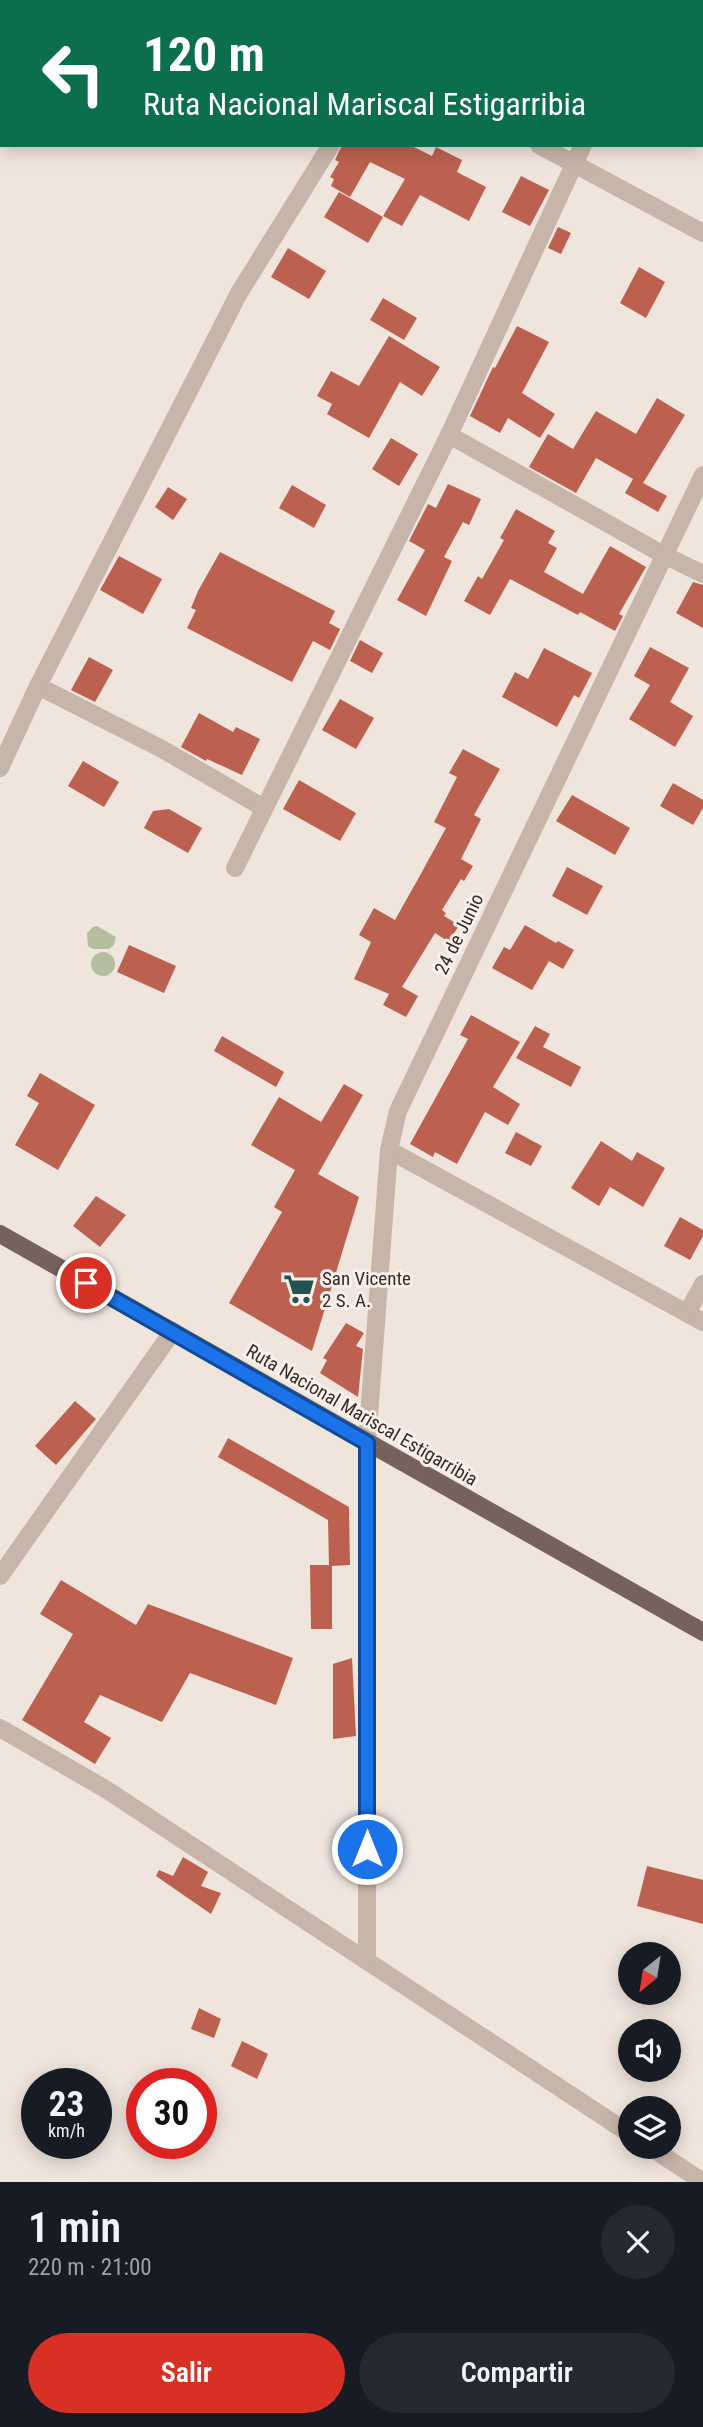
<!DOCTYPE html>
<html lang="es">
<head>
<meta charset="utf-8">
<style>
  :root { --surface:#171b24; --page:#242831; --text:#f1f3f6; --muted:#9ea1a6; --accent:#d93025 }
  body { margin:0; font-family:"Roboto Condensed",sans-serif; background:var(--page); color:var(--text); height:100vh; display:flex; flex-direction:column; font-size:26px; white-space:nowrap }
  * { box-sizing:border-box; margin:0 }
  p { font-size:23px; color:var(--muted) }
  .icon { flex:none; width:38px; height:38px; fill:none; stroke:currentColor; stroke-width:2; stroke-linecap:round; stroke-linejoin:round }
  .map { position:relative; height:2182px; overflow:hidden }
  .panel { display:flex; flex-direction:column; background:var(--surface); flex:1 }
  .panel>* { flex:none }
  .banner { position:absolute; left:0px; top:0px; width:704px; height:147px; box-shadow:0 4px 18px #0003; background:#0b6e4f; color:#fff; overflow:hidden }
  .needle { width:46px; rotate:210deg }
  .controls { position:absolute; left:618px; top:1942px; display:grid; gap:14px }
  .controls a { display:grid; place-items:center; width:63px; height:63px; border-radius:50%; background:var(--surface); box-shadow:0 4px 18px #0003; font-size:35px }
  .speed { position:absolute; left:21px; top:2068px; display:flex; gap:14px; font-size:35px; font-weight:700; text-align:center }
  .speed>* { display:grid; place-content:center; width:91px; height:91px; border-radius:50%; background:var(--surface); box-shadow:0 4px 18px #0003; line-height:1 }
  .speed small { font-size:18px; font-weight:400 }
  .speed .limit { border:10px solid #d22; background:#fff; color:#111 }
  .pin { position:absolute; display:grid; place-items:center; width:60px; height:60px; color:#fff; margin:-30px; border:4px solid #fff; border-radius:50%; box-shadow:0 2px 7px #0007 }
  .me { position:absolute; width:77px; margin:-38px; rotate:0deg; stroke-linejoin:round; filter:drop-shadow(0 0 5px #0008) }
  .turn { display:flex; align-items:center; gap:24px; height:147px; padding:0 28px; font-size:32px }
  .turn .icon { width:91px; height:91px; stroke-width:2.5 }
  .turn b { display:block; font-size:49px; line-height:60px }
  .round { display:grid; place-items:center; flex:none; width:74px; height:74px; border-radius:37px; background:var(--page) }
  .head { display:flex; align-items:center; justify-content:space-between; height:119px; padding:0 28px }
  h1 { font-size:42px; font-weight:600; line-height:52px }
  .primary-button { display:flex; gap:14px; margin-top:auto; padding:14px 28px }
  .primary-button a { flex:1; height:80px; border-radius:42px; background:var(--accent); color:#fff; font-size:28px; font-weight:600; line-height:80px; text-align:center }
  .primary-button a+a { background:var(--page); color:var(--text) }
  .map>svg:first-child { display:block }
</style>
</head>
<body>
<div class="map">
<svg width="703" height="2182" viewBox="0 0 703 2182">
  <rect width="100%" height="100%" fill="#f0e5dd"/>
  <g fill="#b5be9e">
    <path d="M97,926l19,11 -2,8 -5,4h-16l-5,-3 -1,-13 6,-6z"/>
    <circle cx="103" cy="964" r="12"/>
  </g>
  <g fill="#bc614f">
    <path d="M342,145h68l22,11 4,-9 26,13 -5,12 29,15 -17,34 -49,-26 -18,31 -19,-10 22,-37 -35,-17 -20,35 -19,-11 3,-7 -4,-2 9,-15 -4,-2z"/>
    <path d="M521,176l28,14 -19,36 -28,-14z"/>
    <path d="M339,192l44,25 -15,26 -44,-26z"/>
    <path d="M558,227l13,6 -10,21 -13,-6z"/>
    <path d="M288,248l38,23 -17,28 -38,-22z"/>
    <path d="M639,267l26,15 -19,36 -26,-15z"/>
    <path d="M383,298l34,20 -13,22 -34,-20z"/>
    <path d="M517,326l32,16 -27,51 33,21 -15,24 -32,-20 -8,15 -30,-17 23,-49 2,1z"/>
    <path d="M389,336l51,31 -18,29 -22,-14 -31,56 -42,-24 5,-10 -15,-8 14,-25 28,15z"/>
    <path d="M657,398l28,17 -42,68 24,13 -9,16 -33,-19 8,-14 -37,-21 -20,35 -47,-26 19,-33 25,15 23,-38 40,23z"/>
    <path d="M391,438l27,16 -19,32 -27,-17z"/>
    <path d="M448,484l33,15 -12,26 -6,-3 -19,35 8,4 -26,55 -29,-16 28,-50 -16,-9 19,-37 8,4z"/>
    <path d="M292,485l34,20 -12,23 -35,-20z"/>
    <path d="M168,487l19,12 -14,21 -18,-13z"/>
    <path d="M516,509l39,22 -7,12 9,5 -13,24 39,22 27,-48 36,21 -27,47 4,2 -8,15 -35,-19 -2,3 -68,-36 -20,36 -26,-14 14,-25 4,3 22,-39 -4,-2z"/>
    <path d="M220,552l115,59 -6,12 11,6 -10,21 -17,-9 -21,41 -105,-54 9,-18 -5,-2 7,-17z"/>
    <path d="M119,556l43,23 -19,35 -43,-24z"/>
    <path d="M693,582l10,3v43l-27,-15z"/>
    <path d="M360,640l23,13 -11,20 -22,-12z"/>
    <path d="M650,647l39,21 -19,34 23,14 -18,31 -46,-28 21,-34 -16,-9z"/>
    <path d="M544,648l48,25 -13,25 -5,-3 -17,32 -55,-30 13,-25 13,7z"/>
    <path d="M89,657l24,13 -18,32 -24,-12z"/>
    <path d="M340,699l34,19 -18,31 -34,-19z"/>
    <path d="M199,713l34,19 3,-5 24,12 -18,36 -35,-16 -1,2 -25,-14z"/>
    <path d="M463,749l37,20 -26,46 7,4 -20,40 12,7 -9,15 -3,-2 -19,31 4,3 -2,3 15,9 -10,17 -14,-9 -33,54 16,9 -12,21 -23,-12 6,-11 -35,-15 17,-37 -12,-7 15,-27 21,12 23,-41 28,-51 -12,-6 23,-45 -8,-4z"/>
    <path d="M83,761l36,21 -15,25 -36,-21z"/>
    <path d="M299,780l57,33 -16,28 -57,-32z"/>
    <path d="M673,783l30,17v8l-10,17 -33,-19z"/>
    <path d="M572,795l58,33 -15,27 -59,-34z"/>
    <path d="M169,809l33,19 -14,25 -44,-25 9,-17z"/>
    <path d="M567,867l36,19 -16,29 -35,-19z"/>
    <path d="M525,925l31,18 2,-2 16,9 -11,19 -14,-8 -17,29 -40,-22 12,-21 6,3z"/>
    <path d="M129,945l47,21 -12,27 -47,-21z"/>
    <path d="M471,1015l49,27 -27,45 27,17 -12,21 -23,-13 -28,52 -22,-12 -2,5 -23,-13 58,-105 -8,-4z"/>
    <path d="M535,1026l15,8 -7,13 38,20 -10,20 -55,-29z"/>
    <path d="M222,1036l62,36 -8,15 -62,-36z"/>
    <path d="M40,1073l55,32 -37,65 -43,-25 24,-42 -12,-7z"/>
    <path d="M344,1084l19,11 -45,79 41,23 -47,154 -83,-48 53,-91 -8,-5 21,-37 -44,-25 28,-48 42,25z"/>
    <path d="M516,1132l26,14 -11,20 -26,-13z"/>
    <path d="M601,1141l31,20 5,-9 28,16 -22,39 -33,-20 -11,19 -28,-18z"/>
    <path d="M96,1196l30,19 -26,32 -27,-21z"/>
    <path d="M680,1217l23,13v6l-13,24 -26,-14z"/>
    <path d="M346,1323l18,10 -8,13 7,3 -5,48 -38,-24 7,-13 -4,-2z"/>
    <path d="M75,1401l21,18 -40,46 -21,-19z"/>
    <path d="M228,1438l121,69 1,58 -18,1v63h-21l-1,-64h19l-1,-45 -110,-63z"/>
    <path d="M61,1580l75,45 12,-21 145,54 -17,47 -86,-32 -28,49 -62,-27 -16,27 27,16 -16,26 -73,-44 51,-86 -33,-20z"/>
    <path d="M352,1658l4,78 -23,3v-75z"/>
    <path d="M183,1857l25,15 -7,14 20,7 -10,21 -55,-38 3,-6 14,6z"/>
    <path d="M647,1866l56,14v44l-66,-18z"/>
    <path d="M199,2008l22,11 -7,19 -23,-9z"/>
    <path d="M242,2041l26,13 -11,25 -26,-13z"/>
  </g>
  <g fill="none" stroke-linecap="round" stroke-linejoin="round">
    <g stroke="#c7b5a9" stroke-width="18">
      <path d="M253,0l3,2"/>
      <path d="M405,2l1,-2"/>
      <path d="M659,2l1,-2"/>
      <path d="M539,145l164,88"/>
      <path d="M449,435l215,120 39,19"/>
      <path d="M38,686l124,63 102,59"/>
      <path d="M0,768l38,-82 201,-393 92,-148"/>
      <path d="M235,868l214,-433 134,-290"/>
      <path d="M389,1150l314,172"/>
      <path d="M687,1313l16,-29"/>
      <path d="M0,1576l173,-245"/>
      <path d="M0,1728l107,62 523,344"/>
      <path d="M367,1961v-518l22,-293 9,-39 305,-636"/>
      <path d="M650,2147l53,35"/>
    </g>
    <path stroke="#76625b" stroke-width="18" d="M0,1234l703,398"/>
  </g>
  <g fill="none" stroke-linecap="round" stroke-linejoin="round">
    <defs>
      <path id="route" d="M86,1283l281,160v406"/>
    </defs>
    <use href="#route" stroke="#114b97" stroke-width="18"/>
    <use href="#route" stroke="#1a73e8" stroke-width="12"/>
  </g>
  <defs>
    <symbol id="supermarket-bare" viewBox="-9 -9 18 18"><path d="M-6-5.5h2.5l.6 2H6L4.5 2H-2.5L-4.4-4H-6ZM-1.5 3.2a1.3 1.3 0 1 0 .1 0ZM3 3.2a1.3 1.3 0 1 0 .1 0Z" fill="#225353" stroke="#f8f0e9" stroke-width="2.5" paint-order="stroke"/></symbol>
  </defs>
  <g fill-rule="evenodd">
    <use href="#supermarket-bare" x="277" y="1267" width="44" height="44"/>
  </g>
  <g text-anchor="middle" dominant-baseline="central" stroke-width="6" stroke-linejoin="round" paint-order="stroke">
    <g font-size="19" fill="#352c29" stroke="#f8f0e9">
      <text transform="translate(459 934) rotate(-64)">24 de Junio</text>
      <text transform="translate(362 1415) rotate(30)">Ruta Nacional Mariscal Estigarribia</text>
    </g>
    <g font-size="19" fill="#352c29" stroke="#f8f0e9" text-anchor="start">
      <text x="322" y="1278">San Vicente<tspan x="322" dy="22">2 S. A.</tspan></text>
    </g>
  </g>
</svg>
<div class="controls">
<a><svg class="needle" viewBox="-14 -14 28 28"><path d="M0-13l5 13h-10z" fill="#e53935"/><path d="M0 13l5-13h-10z" fill="#9ea1a6"/></svg></a>
<a><svg class="icon" aria-label="sound" viewBox="0 0 24 24"><path d="M4 9h4l5-4v14l-5-4H4zM17 9q2 3 0 6"/></svg></a>
<a><svg class="icon" aria-label="layers" viewBox="0 0 24 24"><path d="M12 4l9 5-9 5-9-5zM3 14l9 5 9-5"/></svg></a>
</div>
<div class="speed"><div>23<small>km/h</small></div><div class="limit">30</div></div>
<div class="pin" style="left:86px;top:1283px;background:#d93025"><svg class="icon" aria-label="arrive" viewBox="0 0 24 24"><path d="M6 21V4h12l-3 4 3 4H6"/></svg></div>
<svg class="me" style="left:367px;top:1849px" viewBox="-20 -20 40 40"><circle r="17" fill="#1a73e8" stroke="#fff" stroke-width="3"/><path d="M0-11L8 9 0 5-8 9z" fill="#fff"/></svg>
<div class="banner">
<div class="turn"><svg class="icon" aria-label="left" viewBox="0 0 24 24"><path d="M17 20v-9H6M10 6l-5 5 5 5"/></svg><div><b>120 m</b>Ruta Nacional Mariscal Estigarribia</div></div>
</div>
</div>
<section class="panel">
<div class="head"><div><h1>1 min</h1><p>220 m · 21:00</p></div><a class="round"><svg class="icon" aria-label="close" viewBox="0 0 24 24"><path d="M6 6l12 12M18 6L6 18"/></svg></a></div>
<div class="primary-button"><a>Salir</a><a>Compartir</a></div>
</section>
</body>
</html>
